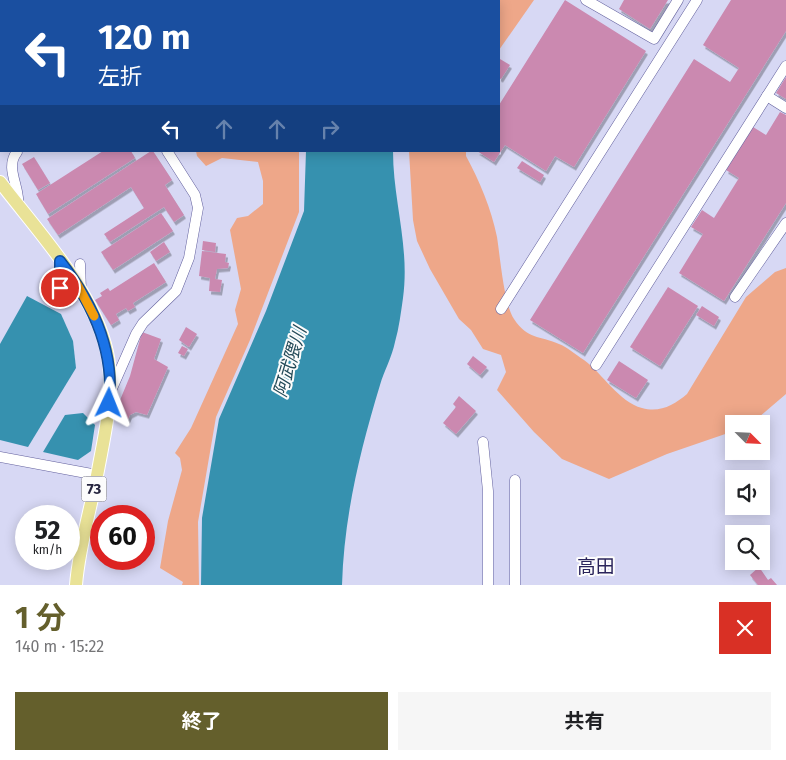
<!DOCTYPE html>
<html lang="ja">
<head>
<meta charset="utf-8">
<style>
  :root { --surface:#fff; --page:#f6f6f6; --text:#202124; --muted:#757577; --accent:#645f2c }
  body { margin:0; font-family:"Fira Sans","Noto Sans JP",sans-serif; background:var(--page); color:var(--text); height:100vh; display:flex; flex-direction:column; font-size:19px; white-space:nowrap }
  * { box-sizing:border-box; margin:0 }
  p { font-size:16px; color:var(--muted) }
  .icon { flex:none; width:28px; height:28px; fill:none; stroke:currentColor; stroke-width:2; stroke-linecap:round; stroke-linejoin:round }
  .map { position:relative; height:585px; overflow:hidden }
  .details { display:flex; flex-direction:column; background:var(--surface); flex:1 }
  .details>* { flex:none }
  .top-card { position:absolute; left:0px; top:0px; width:500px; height:152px; box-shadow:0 2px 12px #0003; background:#1a4fa0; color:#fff; overflow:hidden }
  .needle { width:32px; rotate:114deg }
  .controls { position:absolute; left:725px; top:415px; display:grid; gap:10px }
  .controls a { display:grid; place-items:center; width:45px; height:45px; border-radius:0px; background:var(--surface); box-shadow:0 2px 12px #0003; font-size:25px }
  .speed { position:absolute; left:15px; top:505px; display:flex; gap:10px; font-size:25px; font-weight:700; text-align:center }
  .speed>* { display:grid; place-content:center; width:65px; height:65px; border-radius:50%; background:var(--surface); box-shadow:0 2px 12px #0003; line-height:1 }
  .speed small { font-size:12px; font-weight:400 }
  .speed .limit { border:8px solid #d22; background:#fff; color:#111 }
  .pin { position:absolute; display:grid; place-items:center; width:42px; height:42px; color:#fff; margin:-21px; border:2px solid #fff; border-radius:50%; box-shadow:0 1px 5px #0007 }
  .me { position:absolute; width:55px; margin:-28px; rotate:2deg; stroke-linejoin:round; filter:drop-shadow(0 0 4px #0008) }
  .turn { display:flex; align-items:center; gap:18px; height:105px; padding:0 15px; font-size:22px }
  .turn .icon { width:65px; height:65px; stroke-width:2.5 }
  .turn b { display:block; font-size:35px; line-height:42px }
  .lanes { display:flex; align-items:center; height:48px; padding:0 15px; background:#0003; justify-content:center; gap:25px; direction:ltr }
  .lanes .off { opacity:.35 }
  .round { display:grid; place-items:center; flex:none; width:52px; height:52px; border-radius:0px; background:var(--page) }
  .summary { display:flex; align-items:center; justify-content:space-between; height:85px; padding:0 15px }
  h1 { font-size:30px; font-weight:700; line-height:38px; color:var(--accent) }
  .cta { display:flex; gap:10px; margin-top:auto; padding:10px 15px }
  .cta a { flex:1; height:58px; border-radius:0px; background:var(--accent); color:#fff; font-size:20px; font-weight:700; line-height:58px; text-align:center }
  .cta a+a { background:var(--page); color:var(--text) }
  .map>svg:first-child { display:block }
</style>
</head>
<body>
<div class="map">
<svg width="786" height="585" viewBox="0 0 786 585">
  <defs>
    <filter id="shadow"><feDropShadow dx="2" dy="3.5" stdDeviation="0" flood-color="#0004"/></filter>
  </defs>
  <rect width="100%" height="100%" fill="#d7d8f4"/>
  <g fill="#eea789">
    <path d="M452,0h82l-35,50v-49z"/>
    <path d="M196,151h103v61l-49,128 -34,77 -18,105 1,63h-17l1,-3 -23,-14 8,-47 14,-51 -2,-12 -5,-5 16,-25 47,-104 -3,-14 6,-21 -11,-59 7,-12 11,-2 15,-12v-23l-5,-19 -36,-4 -16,8 -9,-10z"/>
    <path d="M409,151h57v5c14,26 25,52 31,81 3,19 7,68 17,82 14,21 25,16 45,25 8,3 17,11 25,16 19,14 35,42 58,48 18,5 32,-3 45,-14l59,-97 29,-25 11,-4v126l-35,30h-17v7l-67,23 -58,25 -47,-20 -28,-27 -37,-42 9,-18 -5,-17 -18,-6 -12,-19 -12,-11 -29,-50 -13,-28 -4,-21z"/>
  </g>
  <g fill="#3691af">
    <path d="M312,0h128l-127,1z"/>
    <path d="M306,151h87c0,50 17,96 10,147 -2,14 -4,30 -8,44 -3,15 -11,29 -15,43 -20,66 -36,131 -38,200h-141l1,-67 17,-99 47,-108 38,-100z"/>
    <path d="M27,296l34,18 12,27 3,27 -48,79 -28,-7v-96z"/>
    <path d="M83,413l12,12 -4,26 -13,9 -35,-8 22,-37z"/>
  </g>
  <g fill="#cb89b0" filter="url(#shadow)">
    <path d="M565,0l81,51 -72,116 -19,-11 -9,15 -41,-26 -11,17 -17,-11h22v-46z"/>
    <path d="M624,0h44l-18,29 -31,-20z"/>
    <path d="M731,0h55v31l-203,322 -53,-33 164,-261 36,23 9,-14 -36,-23z"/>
    <path d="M500,59l10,6 -9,14 -2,-1z"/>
    <path d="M786,77v22l-10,-6z"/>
    <path d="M780,112l6,3v88l-62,98 -45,-28 24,-39 -12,-7 11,-17 12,8 25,-40 -13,-8 27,-43 13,8z"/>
    <path d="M103,151h28l4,7 -87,56 -12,-20z"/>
    <path d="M151,151h2l19,29 -7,5 19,30 -10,7 -10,-15 -54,35 -6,-8 40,-26 -13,-21 -73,48 -11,-16z"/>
    <path d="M34,157l16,26 -12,7 -16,-26z"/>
    <path d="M522,161l22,14 -4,7 -23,-14z"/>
    <path d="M161,213l12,18 -60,39 -12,-18z"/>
    <path d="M203,241l13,2 -1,9 -13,-2z"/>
    <path d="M164,242l6,10 -14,9 -6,-9z"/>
    <path d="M202,251l24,3 -1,8 4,1 -1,5 -11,1 -2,10 7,1 -2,12 -11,-1 1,-13 -11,-2z"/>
    <path d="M154,263l12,19 -33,21 2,4 -7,4 -2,-3 -10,6 3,6 -8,5 -16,-25 7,-4 -2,-3 8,-5 2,3z"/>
    <path d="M668,287l30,19 -38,60 -30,-19z"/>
    <path d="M702,306l17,11 -5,9 -18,-11z"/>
    <path d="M186,327l11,7 -8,13 -10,-7z"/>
    <path d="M142,332l19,7 -7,20 14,8 -21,48 -11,-3 -6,3 -3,7 -10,-4 4,-11 -3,-2 12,-29z"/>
    <path d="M182,346l6,3 -4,7 -6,-3z"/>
    <path d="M473,356l14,11 -7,8 -13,-11z"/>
    <path d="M619,361l29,19 -12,18 -29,-18z"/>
    <path d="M459,396l17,15 -20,23 -13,-11 13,-16 -3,-3z"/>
    <path d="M759,567l9,13 3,-2 6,7h-19l-8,-10z"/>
  </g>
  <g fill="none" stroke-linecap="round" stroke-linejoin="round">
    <defs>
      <g id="minor">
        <path d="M586,0l68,39 24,-39"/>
        <path d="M145,1l2,-1"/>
        <path d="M767,96l19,12"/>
        <path d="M17,152c-13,16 4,36 1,54"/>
        <path d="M80,264l1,27"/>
        <path d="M60,288v-27"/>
        <path d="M735,297l51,-74"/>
        <path d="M501,309l196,-309"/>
        <path d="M596,365l190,-299"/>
        <path d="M110,393l26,-59 7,-11 33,-32 13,-33 9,-50 -3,-13 -28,-44"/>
        <path d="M483,442l5,49v94"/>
        <path d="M0,457l97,18"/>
        <path d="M515,480v105"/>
      </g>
      <path id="major" d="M0,182c38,50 93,107 107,170 8,37 -1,76 -8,113 -7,40 -20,80 -23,120"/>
    </defs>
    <use href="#minor" stroke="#63619e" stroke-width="11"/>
    <use href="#major" stroke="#fff" stroke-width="14"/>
    <use href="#minor" stroke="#fff" stroke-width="10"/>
    <use href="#major" stroke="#e9e297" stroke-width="12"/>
  </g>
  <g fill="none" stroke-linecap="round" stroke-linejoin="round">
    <defs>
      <path id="route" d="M60,288v-27c32,41 55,89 49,142"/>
    </defs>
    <use href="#route" stroke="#114b97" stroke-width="12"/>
    <use href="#route" stroke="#1a73e8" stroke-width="9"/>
    <path stroke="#f59e0b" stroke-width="9" d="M77,284l17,32"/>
  </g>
  <g text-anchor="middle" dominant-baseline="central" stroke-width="4" stroke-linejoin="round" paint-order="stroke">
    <rect fill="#fcfcfc" stroke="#666678" stroke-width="1" x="81.5" y="476.5" width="25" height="25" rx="4"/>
    <g font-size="15" font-weight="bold" fill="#26253f">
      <text x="94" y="489">73</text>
    </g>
    <g font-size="18" font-style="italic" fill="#234a58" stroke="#fcfcfc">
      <text transform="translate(290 362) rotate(-73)">阿武隈川</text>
    </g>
    <g font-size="19" fill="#2a245b" stroke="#fcfcfc">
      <text x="596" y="566">高田</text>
    </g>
  </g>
</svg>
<div class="controls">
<a><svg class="needle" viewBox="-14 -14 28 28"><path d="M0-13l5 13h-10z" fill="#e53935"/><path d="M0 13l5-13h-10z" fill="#757577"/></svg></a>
<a><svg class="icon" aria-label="sound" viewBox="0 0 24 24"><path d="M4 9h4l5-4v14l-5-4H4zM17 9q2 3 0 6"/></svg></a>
<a><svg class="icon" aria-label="search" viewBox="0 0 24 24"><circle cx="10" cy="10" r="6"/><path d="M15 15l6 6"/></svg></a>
</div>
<div class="speed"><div>52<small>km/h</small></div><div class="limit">60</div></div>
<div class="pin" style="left:60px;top:288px;background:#d93025"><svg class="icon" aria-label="arrive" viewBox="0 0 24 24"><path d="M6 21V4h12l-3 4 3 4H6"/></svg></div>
<svg class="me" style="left:109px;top:403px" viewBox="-20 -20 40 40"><path d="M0-17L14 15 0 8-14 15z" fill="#1a73e8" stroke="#fff" stroke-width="4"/></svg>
<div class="top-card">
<div class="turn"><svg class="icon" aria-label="left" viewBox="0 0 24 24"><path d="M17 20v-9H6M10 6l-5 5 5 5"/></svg><div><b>120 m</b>左折</div></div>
<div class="lanes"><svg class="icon" aria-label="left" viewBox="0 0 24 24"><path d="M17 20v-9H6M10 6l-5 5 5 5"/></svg><svg class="icon off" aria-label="ahead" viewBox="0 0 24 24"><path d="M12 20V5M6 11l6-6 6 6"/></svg><svg class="icon off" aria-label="ahead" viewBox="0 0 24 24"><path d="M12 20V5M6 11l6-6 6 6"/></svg><svg class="icon off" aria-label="right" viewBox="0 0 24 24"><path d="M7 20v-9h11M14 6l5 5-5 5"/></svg></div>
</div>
</div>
<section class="details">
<div class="summary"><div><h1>1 分</h1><p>140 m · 15:22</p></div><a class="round" style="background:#d93025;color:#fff"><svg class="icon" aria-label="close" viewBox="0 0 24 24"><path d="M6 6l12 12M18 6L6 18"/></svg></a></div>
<div class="cta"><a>終了</a><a>共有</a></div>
</section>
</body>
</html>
